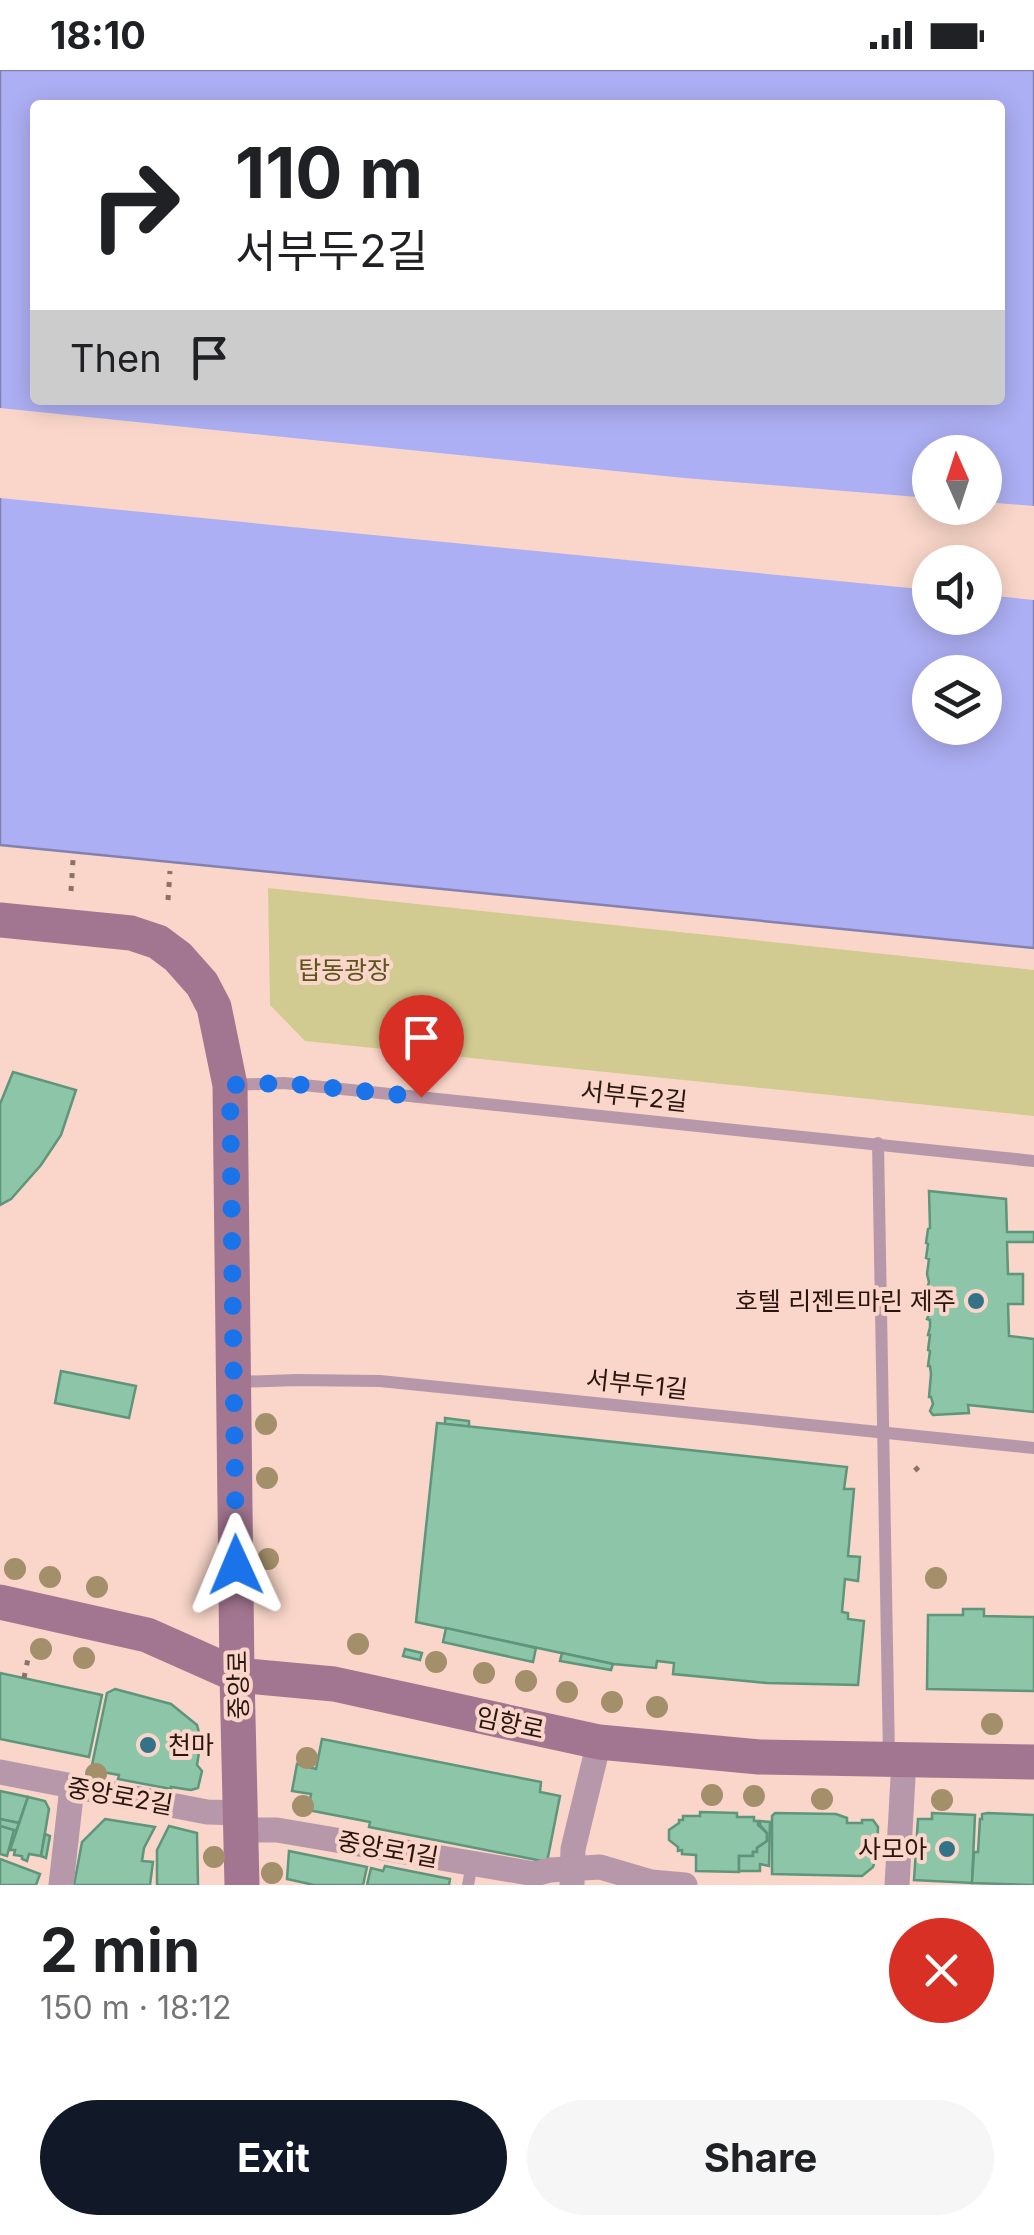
<!DOCTYPE html>
<html lang="en">
<head>
<meta charset="utf-8">
<style>
  :root { --surface:#fff; --page:#f6f6f6; --text:#202124; --muted:#757577; --accent:#111827 }
  body { margin:0; font-family:Inter,"Noto Sans KR",sans-serif; background:var(--page); color:var(--text); height:100vh; display:flex; flex-direction:column; font-size:38px; white-space:nowrap }
  * { box-sizing:border-box; margin:0 }
  p { font-size:32px; color:var(--muted) }
  .icon { flex:none; width:55px; height:55px; fill:none; stroke:currentColor; stroke-width:2; stroke-linecap:round; stroke-linejoin:round }
  .map { position:relative; height:1815px; overflow:hidden }
  .drawer { display:flex; flex-direction:column; background:var(--surface); flex:1 }
  .drawer>* { flex:none }
  .guide { position:absolute; left:30px; top:30px; width:975px; height:305px; border-radius:10px; box-shadow:0 5px 25px #0003; background:#fff; color:var(--text); overflow:hidden }
  .needle { width:65px; rotate:357deg }
  .controls { position:absolute; left:912px; top:365px; display:grid; gap:20px }
  .controls a { display:grid; place-items:center; width:90px; height:90px; border-radius:50%; background:var(--surface); box-shadow:0 5px 25px #0003; font-size:50px }
  .pin { position:absolute; display:grid; place-items:center; width:85px; height:85px; color:#fff; margin:-102px -42px; border-radius:50% 50% 50% 0; rotate:-45deg; box-shadow:0 0 10px #0007 }
  .pin .icon { rotate:45deg }
  .me { position:absolute; width:110px; margin:-55px; rotate:359deg; stroke-linejoin:round; filter:drop-shadow(0 0 8px #0008) }
  .turn { display:flex; align-items:center; gap:35px; height:210px; padding:0 40px; font-size:45px }
  .turn .icon { width:130px; height:130px; stroke-width:2.5 }
  .turn b { display:block; font-size:70px; line-height:85px }
  .then { display:flex; align-items:center; height:95px; padding:0 40px; background:#0003; gap:20px; font-size:38px }
  .round { display:grid; place-items:center; flex:none; width:105px; height:105px; border-radius:52px; background:var(--page) }
  .overview { display:flex; align-items:center; justify-content:space-between; height:170px; padding:0 40px }
  h1 { font-size:60px; font-weight:700; line-height:75px }
  .action { display:flex; gap:20px; margin-top:auto; padding:20px 40px }
  .action a { flex:1; height:115px; border-radius:60px; background:var(--accent); color:#fff; font-size:40px; font-weight:700; line-height:115px; text-align:center }
  .action a+a { background:var(--page); color:var(--text) }
  .status { display:flex; justify-content:space-between; align-items:center; height:70px; padding:0 50px; background:var(--surface); direction:ltr }
  .status svg { height:28px; fill:currentColor }
  .map>svg:first-child { display:block }
</style>
</head>
<body>
<div class="status"><b>18:10</b><svg viewBox="0 0 49 12"><path d="M0 12V9h3v3zM5 12V6h3v6zM10 12V3h3v9zM15 12V0h3v12zM26 1h20v11H26zM47 4h2v5h-2z"/></svg></div>
<div class="map">
<svg width="1034" height="1815" viewBox="0 0 1034 1815">
  <rect width="100%" height="100%" fill="#f9d6c9"/>
  <path fill="#d1cb91" d="M268,818l766,82v146l-729,-75 -35,-36z"/>
  <path fill="#adaff4" stroke="#8581af" stroke-width="2.5" fill-rule="evenodd" d="M0,0h1034v878l-1034,-103zM35,35h965v295h-965zM930,382h55v56h-55zM930,492h55v56h-55zM930,602h55v56h-55z"/>
  <path fill="#f9d6c9" d="M0,338l684,70 246,20v10h55v-6l49,4v94l-49,-5v-33h-55v28l-930,-92z"/>
  <g fill="#8dc5a9" stroke="#5e957b" stroke-width="2.5">
    <path d="M13,1002l63,18 -15,45 -20,30 -30,34 -11,6v-101z"/>
    <path d="M929,1121l77,8 1,33h27v10h-27l1,32h15v30h-15l1,32 25,3v73l-66,-7 1,8 -36,2 -3,-4 3,-7 -2,-7h-2l2,-23 -1,-8h-2l2,-15 -2,-1 2,-15h-2l2,-8v-7l-3,-1 3,-7v-7l-3,-1 2,-14 -2,-1 2,-7 -2,-8 2,-15 -3,-1 2,-14 -2,-1 2,-14 2,-1z"/>
    <path d="M61,1301l75,15 -7,32 -74,-15z"/>
    <path d="M445,1348l24,3v6l-24,-3z"/>
    <path d="M437,1353l410,44 -3,22h10l-6,67 12,1 -2,24 -13,-2 -3,33 6,1v6l16,2 -6,64 -91,-2 -94,-9 1,-11 -17,-2 -1,7 -43,-4 -197,-42z"/>
    <path d="M963,1539h21v7l50,1v74l-107,-2 1,-74h35z"/>
    <path d="M446,1558l90,20 -3,14 -90,-20z"/>
    <path d="M405,1579l17,4 -2,7 -17,-4z"/>
    <path d="M562,1583l51,11 -2,6 -51,-9z"/>
    <path d="M0,1603l102,22 -13,62 -89,-18z"/>
    <path d="M115,1619l56,15 26,21 4,15 -4,25 5,6 -4,17 -7,2 -20,-3v2l-53,-10 1,-4 -28,-5 16,-77z"/>
    <path d="M322,1669l219,43 -1,10 20,4 -13,66 -178,-35 1,-5 -62,-12 3,-16 -19,-3 5,-27 19,5z"/>
    <path d="M0,1721l28,6 -9,26 -19,-4z"/>
    <path d="M28,1727l17,4 4,8 -8,47 -12,-2 -2,7 -5,-2v-3l-8,-1 1,-5h-5z"/>
    <path d="M700,1742l37,1v4h17v4h4v4l9,8v8l-10,7v4h-4v4h-14v16l-43,-1v-16l-14,-1v-4l-4,1v-4l-9,-7v-10l10,-7v-3h4v-4h17z"/>
    <path d="M775,1743l61,1 11,4v5h15v-3h11l5,7 -1,34h-2l-2,6 -11,9 -90,-2v-58z"/>
    <path d="M932,1743l43,2 -3,68 -58,-3 4,-61h14z"/>
    <path d="M988,1743l46,2v70l-62,-2 2,-31h4l2,-33h2v-5z"/>
    <path d="M0,1749l19,4 -3,8 -16,-5z"/>
    <path d="M105,1749l50,8 -11,21 -2,13 11,1 -3,23h-76l8,-43z"/>
    <path d="M760,1751l10,1 -1,44 -9,-2v7h-21v-15h14v-4h4v-4l10,-7v-8l-7,-8z"/>
    <path d="M0,1756l14,4 -7,26 -7,-2z"/>
    <path d="M169,1756l28,7 1,52h-41v-35z"/>
    <path d="M45,1764l5,2 -4,22 -5,-2z"/>
    <path d="M289,1781l78,16 -4,18h-49l-27,-6z"/>
    <path d="M0,1789l40,15 -4,11h-36z"/>
    <path d="M385,1796l65,13 -1,6h-82l4,-17 12,3z"/>
  </g>
  <g fill="none" stroke-linecap="round" stroke-linejoin="round">
    <g stroke="#8d7167" stroke-width="5" stroke-dasharray="5 8" stroke-linecap="butt">
      <path d="M71,821l2,-31"/>
      <path d="M168,830l2,-29"/>
      <path d="M915,1397l7,8"/>
      <path d="M24,1608l5,-24"/>
    </g>
    <g stroke="#b798aa" stroke-width="12">
      <path d="M232,1015l52,-2 750,78"/>
      <path d="M878,1073l11,614"/>
      <path d="M236,1312l61,-2 83,1 654,67"/>
      <path d="M468,1815l4,-21"/>
    </g>
    <g stroke="#b798aa" stroke-width="25">
      <path d="M0,1702l207,40 34,1"/>
      <path d="M241,1760h36l258,44 15,-4 50,-3 51,15 34,3"/>
      <path d="M61,1815l11,-98"/>
      <path d="M572,1815l1,-36 26,-107"/>
      <path d="M897,1815l7,-125"/>
    </g>
    <g stroke="#a27590" stroke-width="35">
      <path d="M0,850l131,13 27,9 20,15 24,27 12,23 16,78 7,590 5,210"/>
      <path d="M0,1532l147,33 90,40 97,9 265,58 160,15 275,5"/>
    </g>
  </g>
  <g fill="#a38f6a">
    <circle cx="266" cy="1354" r="11"/>
    <circle cx="267" cy="1408" r="11"/>
    <circle cx="268" cy="1489" r="11"/>
    <circle cx="15" cy="1499" r="11"/>
    <circle cx="50" cy="1507" r="11"/>
    <circle cx="936" cy="1508" r="11"/>
    <circle cx="97" cy="1517" r="11"/>
    <circle cx="358" cy="1574" r="11"/>
    <circle cx="41" cy="1579" r="11"/>
    <circle cx="84" cy="1588" r="11"/>
    <circle cx="436" cy="1592" r="11"/>
    <circle cx="484" cy="1603" r="11"/>
    <circle cx="526" cy="1611" r="11"/>
    <circle cx="567" cy="1622" r="11"/>
    <circle cx="612" cy="1632" r="11"/>
    <circle cx="657" cy="1637" r="11"/>
    <circle cx="992" cy="1654" r="11"/>
    <circle cx="307" cy="1688" r="11"/>
    <circle cx="96" cy="1704" r="11"/>
    <circle cx="712" cy="1725" r="11"/>
    <circle cx="754" cy="1726" r="11"/>
    <circle cx="822" cy="1729" r="11"/>
    <circle cx="942" cy="1730" r="11"/>
    <circle cx="303" cy="1736" r="11"/>
    <circle cx="214" cy="1787" r="11"/>
    <circle cx="272" cy="1803" r="11"/>
  </g>
  <g fill="none" stroke-linecap="round" stroke-linejoin="round">
    <path stroke="#1a73e8" stroke-width="18" stroke-dasharray="0 32.4" d="M236,1495l-6,-480 54,-2 137,14"/>
  </g>
  <g fill="#347387" stroke="#f9d6c9" stroke-width="4">
    <circle cx="976" cy="1231" r="10"/>
    <circle cx="148" cy="1675" r="10"/>
    <circle cx="947" cy="1779" r="10"/>
  </g>
  <g text-anchor="middle" dominant-baseline="central" stroke-width="8" stroke-linejoin="round" paint-order="stroke">
    <g font-size="25" fill="#5c551c" stroke="#f9d6c9">
      <text x="344" y="900">탑동광장</text>
    </g>
    <g font-size="25" fill="#29150d" stroke="#f9d6c9">
      <text transform="translate(634 1026) rotate(6)">서부두2길</text>
      <text transform="translate(637 1314) rotate(6)">서부두1길</text>
      <text transform="translate(238 1615) rotate(-91)">중앙로</text>
      <text transform="translate(510 1653) rotate(12)">임항로</text>
      <text transform="translate(120 1726) rotate(10)">중앙로2길</text>
      <text transform="translate(388 1779) rotate(10)">중앙로1길</text>
    </g>
    <g font-size="25" fill="#29150d" stroke="#f9d6c9" text-anchor="end">
      <text x="956" y="1231">호텔 리젠트마린 제주</text>
      <text x="168" y="1675" text-anchor="start">천마</text>
      <text x="927" y="1779">사모아</text>
    </g>
  </g>
</svg>
<div class="controls">
<a><svg class="needle" viewBox="-14 -14 28 28"><path d="M0-13l5 13h-10z" fill="#e53935"/><path d="M0 13l5-13h-10z" fill="#757577"/></svg></a>
<a><svg class="icon" aria-label="sound" viewBox="0 0 24 24"><path d="M4 9h4l5-4v14l-5-4H4zM17 9q2 3 0 6"/></svg></a>
<a><svg class="icon" aria-label="layers" viewBox="0 0 24 24"><path d="M12 4l9 5-9 5-9-5zM3 14l9 5 9-5"/></svg></a>
</div>
<div class="pin" style="left:421px;top:1027px;background:#d93025"><svg class="icon" aria-label="arrive" viewBox="0 0 24 24"><path d="M6 21V4h12l-3 4 3 4H6"/></svg></div>
<svg class="me" style="left:236px;top:1495px" viewBox="-20 -20 40 40"><path d="M0-17L14 15 0 8-14 15z" fill="#1a73e8" stroke="#fff" stroke-width="4"/></svg>
<div class="guide">
<div class="turn"><svg class="icon" aria-label="right" viewBox="0 0 24 24"><path d="M7 20v-9h11M14 6l5 5-5 5"/></svg><div><b>110 m</b>서부두2길</div></div>
<div class="then">Then<svg class="icon" aria-label="arrive" viewBox="0 0 24 24"><path d="M6 21V4h12l-3 4 3 4H6"/></svg></div>
</div>
</div>
<section class="drawer">
<div class="overview"><div><h1>2 min</h1><p>150 m · 18:12</p></div><a class="round" style="background:#d93025;color:#fff"><svg class="icon" aria-label="close" viewBox="0 0 24 24"><path d="M6 6l12 12M18 6L6 18"/></svg></a></div>
<div class="action"><a>Exit</a><a>Share</a></div>
</section>
</body>
</html>
